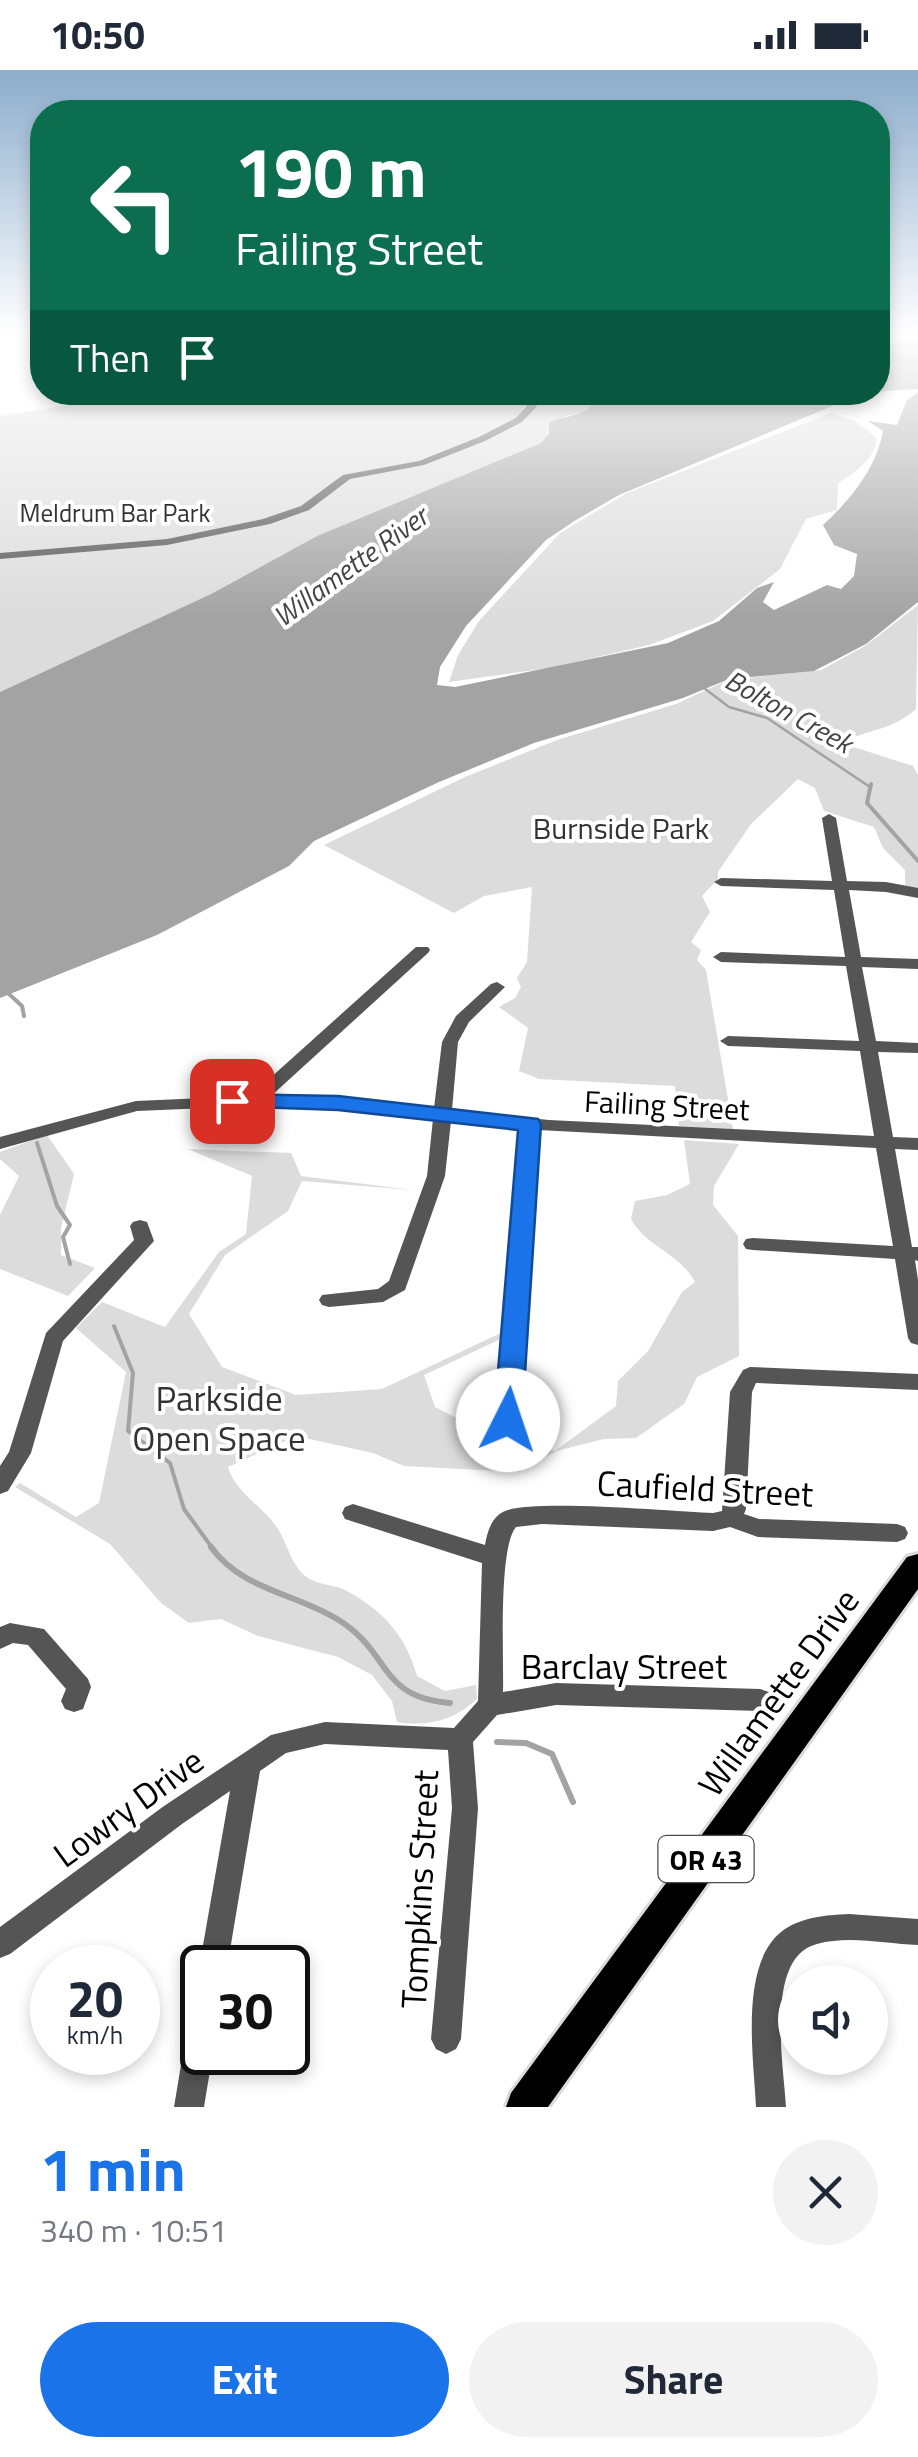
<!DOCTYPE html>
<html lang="en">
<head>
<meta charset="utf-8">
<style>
  :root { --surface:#fff; --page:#f2f2f3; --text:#1f2937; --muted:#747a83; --accent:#1a73e8 }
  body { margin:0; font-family:"Titillium Web",sans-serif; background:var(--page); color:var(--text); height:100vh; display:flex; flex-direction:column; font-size:38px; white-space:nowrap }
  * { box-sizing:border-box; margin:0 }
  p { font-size:32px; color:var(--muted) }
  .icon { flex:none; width:55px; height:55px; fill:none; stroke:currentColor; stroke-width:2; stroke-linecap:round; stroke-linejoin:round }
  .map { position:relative; height:2037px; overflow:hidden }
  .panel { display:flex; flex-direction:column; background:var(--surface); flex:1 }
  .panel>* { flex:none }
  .top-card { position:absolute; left:30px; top:30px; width:860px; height:305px; border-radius:40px; box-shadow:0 5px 15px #0003; background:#0b6e4f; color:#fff; overflow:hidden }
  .controls { position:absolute; left:778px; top:1895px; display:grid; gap:20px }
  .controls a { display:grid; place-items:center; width:110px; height:110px; border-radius:50%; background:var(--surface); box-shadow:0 5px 15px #0003; font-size:50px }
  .speed { position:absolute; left:30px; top:1875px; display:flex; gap:20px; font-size:50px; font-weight:700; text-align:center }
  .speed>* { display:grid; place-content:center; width:130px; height:130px; border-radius:50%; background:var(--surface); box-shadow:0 5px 15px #0003; line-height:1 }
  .speed small { font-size:25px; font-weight:400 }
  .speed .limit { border:5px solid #111; border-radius:15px; background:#fff; color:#111 }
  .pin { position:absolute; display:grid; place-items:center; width:85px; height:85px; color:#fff; margin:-42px; border-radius:20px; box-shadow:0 5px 15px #0006 }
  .me { position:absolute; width:110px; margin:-55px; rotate:4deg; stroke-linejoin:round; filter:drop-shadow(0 0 8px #0008) }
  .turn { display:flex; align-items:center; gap:35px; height:210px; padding:0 40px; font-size:45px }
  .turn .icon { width:130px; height:130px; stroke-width:2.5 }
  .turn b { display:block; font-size:70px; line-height:85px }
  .then { display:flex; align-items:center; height:95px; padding:0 40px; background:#0003; gap:20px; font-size:38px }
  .round { display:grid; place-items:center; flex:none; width:105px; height:105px; border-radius:52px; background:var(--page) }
  .headline { display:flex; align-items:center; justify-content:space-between; height:170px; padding:0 40px }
  h1 { font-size:60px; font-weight:700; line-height:75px; color:var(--accent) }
  .primary-button { display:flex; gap:20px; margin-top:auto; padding:20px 40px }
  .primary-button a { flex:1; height:115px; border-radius:60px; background:var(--accent); color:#fff; font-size:40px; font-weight:700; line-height:115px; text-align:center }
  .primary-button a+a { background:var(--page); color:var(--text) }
  .status { display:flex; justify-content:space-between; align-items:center; height:70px; padding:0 50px; background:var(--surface); direction:ltr }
  .status svg { height:28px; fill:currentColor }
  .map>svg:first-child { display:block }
</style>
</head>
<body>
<div class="status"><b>10:50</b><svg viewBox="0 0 49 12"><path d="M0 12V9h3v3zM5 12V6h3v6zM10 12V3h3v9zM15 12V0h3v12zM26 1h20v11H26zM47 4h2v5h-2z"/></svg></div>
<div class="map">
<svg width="918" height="2037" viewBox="0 0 918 2037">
  <rect width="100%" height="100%" fill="#fff"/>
  <g fill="#dcdcdc">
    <path d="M146,322l450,1v9l-8,10 -21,3 -26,28 -224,93 -106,58 -211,98v-276z"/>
    <path d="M831,343l24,8 22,17c-2,21 -22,35 -39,45l-1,27 -31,9 -26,50 -67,52 -64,24 -99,23 -101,14 9,-27 21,-34 81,-88 67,-40z"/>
    <path d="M918,535l-2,104c-24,22 -49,20 -75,34l72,23 5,9v114l-13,-1v-18l-22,-22 -9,-21 -50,-16 -9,-23 -17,-9 -47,45 -33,48v7l-16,17 8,16 -19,30 10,8 -4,10 9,10 27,159 -54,-3 -4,-40 -136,-7 -20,-8 9,-43 -29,-21 16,-9 6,-11 -4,-9 10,-16 5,-75 -48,9 -30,17 -130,-68 141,-68 92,-37 119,-36 52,-24 93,-10 44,-24z"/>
    <path d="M47,1065l27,39 -13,54v27l34,13 -27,28 -68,-27v-54l19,-39 -19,-17v-7z"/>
    <path d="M684,1070l55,4 -25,42 -1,19 25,31 1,120 -42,21 -13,27 -48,34 -32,1 -48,12 -37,21 -115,-6 -31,-13 -77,-17 -68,31c7,25 33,38 48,59 11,15 15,41 32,52 11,7 26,7 37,12 38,20 61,46 72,86l28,15 31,-6 1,14c-22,21 -49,28 -80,23l-5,-21 -20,-26 -34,-18 -80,-21 -37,-17 -32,4 -28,-20 -51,-59 -95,-57 5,-4 56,34 23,-14 27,-131 -50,-44 26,-26 63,25 54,-75 27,-18 6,-58 -64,-27 103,4 10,23 112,14 -111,-9 -14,30 -63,44 -36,59 33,53 74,28 86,-6 123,-58v6l-81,38 11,32 43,22 27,1 17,16 33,5 61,-45 2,-25 30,-30 34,-59 13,-10c-15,-29 -49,-35 -64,-63l4,-18 32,-6 23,-11z"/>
  </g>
  <path fill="#a3a3a3" d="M918,268v51l-32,2 -54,15 -213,89 -43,25 -30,20 -80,86 -26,41 -3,18 18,2 213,-44 51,-22 38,-33 17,-6 -11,20 11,8 53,-25 14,4 13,-13 3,-22 -23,-9 -11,-20c27,-25 53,-56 60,-94l-15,-10 29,4 10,-25 11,-8v210l-52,42 -52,27 -85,8 -46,19 -149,45 -95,39 -125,59 -25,25 -132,69 -157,63v-306l211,-98 106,-58 224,-93 8,-9v-11c19,-9 47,-7 47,-30l282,-1v-47z"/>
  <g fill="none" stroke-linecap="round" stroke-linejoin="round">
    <path stroke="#a3a3a3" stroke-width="2.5" d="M704,618l25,19 38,11 103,69"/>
    <g stroke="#a3a3a3" stroke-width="4">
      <path d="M871,714l-4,19 51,58"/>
      <path d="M9,924l13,12 2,10"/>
      <path d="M37,1073l20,63 13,19 -7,12 7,27"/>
      <path d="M114,1256l19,47 -5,58 42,32 14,46 29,40"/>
    </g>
    <g stroke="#a3a3a3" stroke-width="6">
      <path d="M211,1477c31,43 84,46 126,72 55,33 40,78 113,84"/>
      <path d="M497,1672l29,1 26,11 21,48"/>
    </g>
    <defs>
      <path id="major" d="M918,1484v35l-370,518h-42l5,-14 396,-536z"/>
    </defs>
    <use href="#major" stroke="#dbdbdb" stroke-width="6"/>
    <g fill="#555" fill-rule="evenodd">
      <path d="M517,322h9l11,14 -15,16 -37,19 -61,24 -74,14 -41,31 -39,14 -103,21 -167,14v-6l167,-14 96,-20 38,-13 42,-31 76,-14 60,-24 37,-19 11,-12z"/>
      <path d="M829,744l7,4 11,63 39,1 32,6v10l-32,-6 -37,-2 12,67 57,2v10l-56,-2 14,74 42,2v10l-40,-1 15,85 25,1v12l-23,-1 17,98h6v14l-3,-1 3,20v65l-7,-2 -3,-5 -13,-79 -142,-9 -7,-1 -3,-5 3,-5 7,-1 140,8 -17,-98 -337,-18 -20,290 -3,6 -8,2 -8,-2 -3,-6 24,-292 -70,-7 -6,55 -40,114 -22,12 -54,5 -7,-2 -3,-5 3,-5 56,-6 11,-8 38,-105 6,-57 -95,-11 -83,-2 -118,5 -137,38v-12l136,-36 114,-5 166,-149h12l2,3 -2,3 -157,143 67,2 96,10 8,-66 14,-26 35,-32 6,-2 8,5 -36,35 -11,20 -6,68 97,10 325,16 -14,-85 -132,-5 -8,-5 8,-5 131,5 -13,-75 -125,-4 -8,-5 8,-5 124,5 -11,-67 -113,-4 -7,-4 7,-4 111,3 -10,-63z"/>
      <path d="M140,1150l7,2 7,19 -91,100 -32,112 -23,38 -8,3v-28l9,-14 37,-119 88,-93 -4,-14 3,-4z"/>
      <path d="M750,1297l168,7v16l-162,-7 -4,9 -6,117 -2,5 15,5 138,5 8,3 3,6 -3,6 -8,3 -139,-5 -28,-10 -17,4 -171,-7 -26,3c-18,21 -12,132 -13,165l53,-9 204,6 9,3 4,8 -4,8 -9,3 -204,-6 -59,10 -24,27 5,66 -17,231 -5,10 -10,5 -10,-5 -5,-10 21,-231 -4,-58 -123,-6 -39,9 -26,18 -33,197h-25v9l-3,-9 31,-177 -48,33 -172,130 -10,4v-31l164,-121 107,-71 54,-13 129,6 24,-27 4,-138 -137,-44 -3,-6 3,-6 8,-3 132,41c2,-12 6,-27 18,-33 25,-14 173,0 210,1l9,-2 8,-119 13,-22z"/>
      <path d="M10,1553l34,6 44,50 3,8 -8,22 -9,3 -9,-3 -4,-8 5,-12 -38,-44 -15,-2 -13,6v-22z"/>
      <path d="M849,1844l69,5v26c-32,-1 -69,-10 -101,-1 -53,13 -33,122 -31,163h-30c-2,-47 -17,-141 25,-175 19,-15 45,-17 68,-18z"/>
      <path d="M202,1944v38h11l-9,55h-30l13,-78 5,-10z"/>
    </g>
    <use href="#major" fill="#000" fill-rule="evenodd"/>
  </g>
  <linearGradient id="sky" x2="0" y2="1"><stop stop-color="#8cadcc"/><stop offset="0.48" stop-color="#fff"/><stop offset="1" stop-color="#fff" stop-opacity="0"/></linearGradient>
  <rect width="918" height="548" fill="url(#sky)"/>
  <path fill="#1a73e8" stroke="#114b97" stroke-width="2.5" d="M232,1024l106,2 200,23 3,5 -19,296 -4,8h-20l-4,-8 24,-290 -180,-20 -114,-4v-10z"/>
  <g text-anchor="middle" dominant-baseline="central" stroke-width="8" stroke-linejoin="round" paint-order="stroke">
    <g font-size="25" fill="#333" stroke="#fff">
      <text x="115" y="443">Meldrum Bar Park</text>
    </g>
    <g font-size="28" font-style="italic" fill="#444" stroke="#fff">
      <text transform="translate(350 496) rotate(-36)">Willamette River</text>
      <text transform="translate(789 641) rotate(29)">Bolton Creek</text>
    </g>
    <rect fill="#fff" stroke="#4c4c4c" stroke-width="2.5" x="658.5" y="1766" width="95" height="46" rx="8"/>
    <g font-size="28" font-weight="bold" fill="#000">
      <text x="706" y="1789">OR 43</text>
    </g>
    <g font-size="30" fill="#333" stroke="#fff">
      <text x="621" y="758">Burnside Park</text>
    </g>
    <g font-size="30" fill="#000" stroke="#fff">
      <text transform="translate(667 1035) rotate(3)">Failing Street</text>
    </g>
    <g font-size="35" fill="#333" stroke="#fff">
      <text x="219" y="1328">Parkside<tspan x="219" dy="40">Open Space</tspan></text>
    </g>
    <g font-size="35" fill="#000" stroke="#fff">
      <text transform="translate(705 1418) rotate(3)">Caufield Street</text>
      <text x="624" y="1596">Barclay Street</text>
      <text transform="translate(778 1622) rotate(-54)">Willamette Drive</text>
      <text transform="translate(128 1737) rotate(-36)">Lowry Drive</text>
      <text transform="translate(419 1819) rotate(-87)">Tompkins Street</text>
    </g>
  </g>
</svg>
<div class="controls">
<a><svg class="icon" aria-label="sound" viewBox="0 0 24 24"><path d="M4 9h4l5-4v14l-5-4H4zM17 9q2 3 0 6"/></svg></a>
</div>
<div class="speed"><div>20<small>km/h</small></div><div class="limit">30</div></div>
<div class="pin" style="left:232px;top:1031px;background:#d93025"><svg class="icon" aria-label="arrive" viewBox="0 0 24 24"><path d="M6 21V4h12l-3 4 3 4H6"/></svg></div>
<svg class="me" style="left:508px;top:1350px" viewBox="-20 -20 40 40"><circle r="19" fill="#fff"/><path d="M0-13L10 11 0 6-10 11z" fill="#1a73e8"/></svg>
<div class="top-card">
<div class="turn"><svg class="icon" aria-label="left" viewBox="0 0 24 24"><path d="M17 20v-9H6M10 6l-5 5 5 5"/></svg><div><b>190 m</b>Failing Street</div></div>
<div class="then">Then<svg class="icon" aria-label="arrive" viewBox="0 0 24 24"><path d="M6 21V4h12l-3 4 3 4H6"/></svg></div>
</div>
</div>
<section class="panel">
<div class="headline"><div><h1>1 min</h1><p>340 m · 10:51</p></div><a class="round"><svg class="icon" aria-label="close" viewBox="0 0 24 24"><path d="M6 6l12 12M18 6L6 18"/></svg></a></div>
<div class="primary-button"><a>Exit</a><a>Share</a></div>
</section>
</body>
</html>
